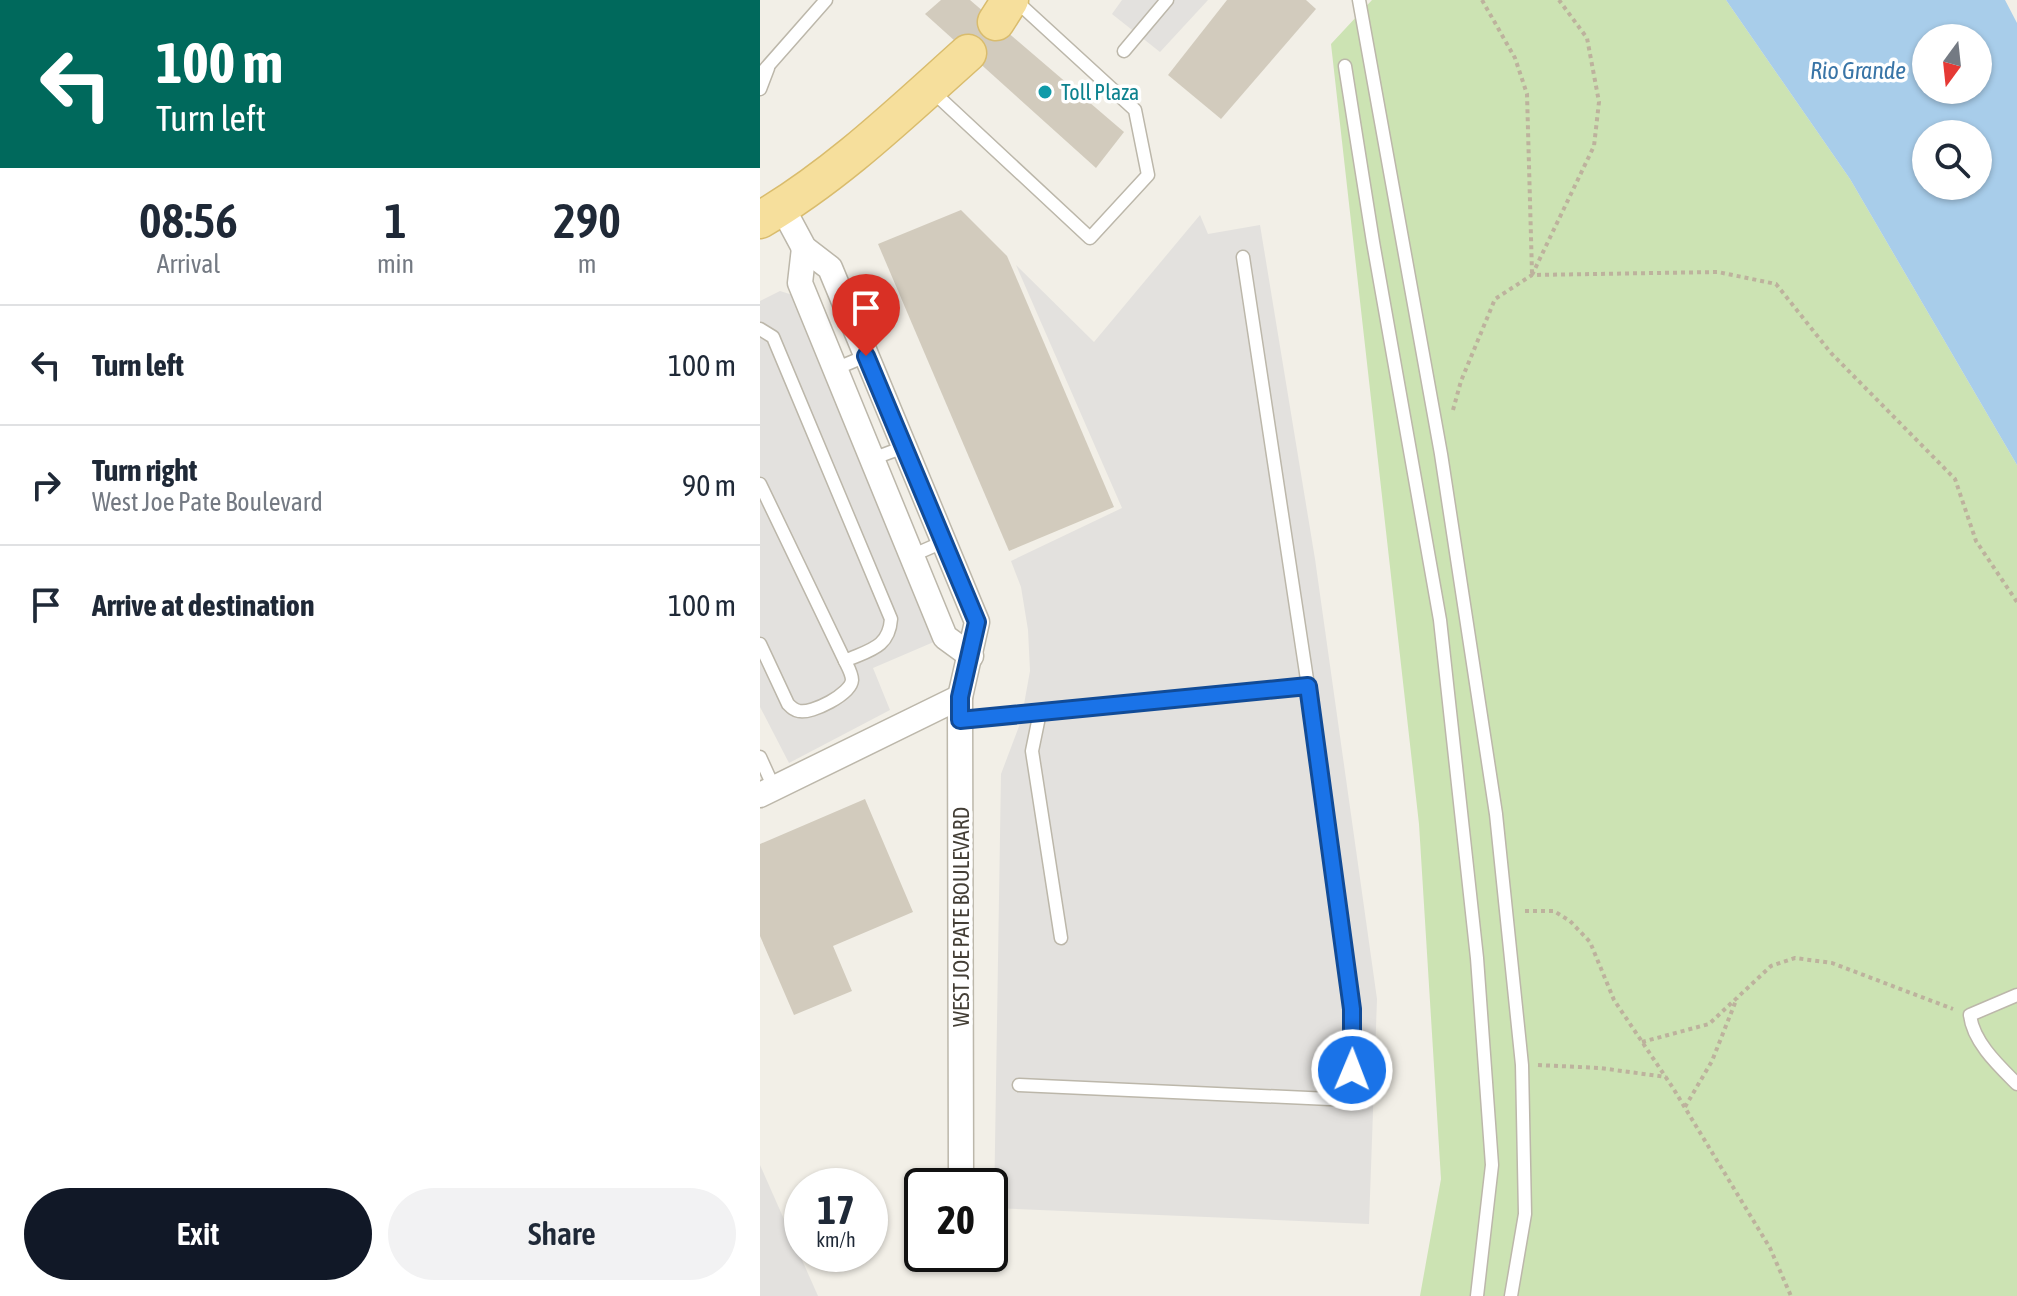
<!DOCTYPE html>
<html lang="en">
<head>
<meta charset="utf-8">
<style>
  :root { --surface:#fff; --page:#f2f2f3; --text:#1f2937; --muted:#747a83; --line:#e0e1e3; --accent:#111827 }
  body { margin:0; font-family:"Asap Condensed",sans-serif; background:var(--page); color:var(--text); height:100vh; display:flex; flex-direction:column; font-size:30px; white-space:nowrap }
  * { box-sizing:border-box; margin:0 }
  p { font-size:26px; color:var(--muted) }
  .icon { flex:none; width:44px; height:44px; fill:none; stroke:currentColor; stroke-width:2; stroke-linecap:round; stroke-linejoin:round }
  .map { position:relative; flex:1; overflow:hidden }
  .details { display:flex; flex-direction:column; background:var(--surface); width:760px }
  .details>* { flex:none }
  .hud { background:#00695c; color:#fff; overflow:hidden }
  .needle { width:52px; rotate:195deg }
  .buttons { position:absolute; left:1152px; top:24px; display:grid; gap:16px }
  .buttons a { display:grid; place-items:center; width:80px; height:80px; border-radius:50%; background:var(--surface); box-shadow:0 2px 6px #0004; font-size:40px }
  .speed { position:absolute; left:24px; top:1168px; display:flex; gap:16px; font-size:40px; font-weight:700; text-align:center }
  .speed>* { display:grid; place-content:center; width:104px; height:104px; border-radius:50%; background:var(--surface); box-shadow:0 2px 6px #0004; line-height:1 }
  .speed small { font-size:20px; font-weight:400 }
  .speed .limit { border:4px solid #111; border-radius:12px; background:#fff; color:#111 }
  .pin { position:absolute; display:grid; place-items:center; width:68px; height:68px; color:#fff; margin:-82px -34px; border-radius:50% 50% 50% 0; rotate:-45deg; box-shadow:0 0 8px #0007 }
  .pin .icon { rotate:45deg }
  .me { position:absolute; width:88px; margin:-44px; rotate:1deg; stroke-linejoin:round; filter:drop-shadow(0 0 6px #0008) }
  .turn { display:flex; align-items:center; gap:28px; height:168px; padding:0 24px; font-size:36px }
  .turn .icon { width:104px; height:104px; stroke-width:2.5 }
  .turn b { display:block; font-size:56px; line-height:68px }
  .eta { display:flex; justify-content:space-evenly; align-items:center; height:136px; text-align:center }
  .eta b { font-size:48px; font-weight:600; line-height:56px }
  .primary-button { display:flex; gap:16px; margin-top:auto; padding:16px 24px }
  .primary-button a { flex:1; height:92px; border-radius:48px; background:var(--accent); color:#fff; font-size:32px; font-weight:600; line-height:92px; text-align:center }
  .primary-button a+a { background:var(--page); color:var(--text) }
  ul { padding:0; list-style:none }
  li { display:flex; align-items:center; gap:24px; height:120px; padding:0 24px; border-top:2px solid var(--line) }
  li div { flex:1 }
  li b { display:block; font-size:30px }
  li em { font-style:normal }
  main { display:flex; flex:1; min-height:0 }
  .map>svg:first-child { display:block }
</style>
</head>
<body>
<main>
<section class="details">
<div class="hud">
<div class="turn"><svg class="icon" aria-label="left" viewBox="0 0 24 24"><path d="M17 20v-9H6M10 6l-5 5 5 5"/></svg><div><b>100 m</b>Turn left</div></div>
</div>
<div class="eta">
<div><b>08:56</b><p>Arrival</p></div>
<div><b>1</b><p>min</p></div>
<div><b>290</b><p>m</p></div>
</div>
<ul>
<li><svg class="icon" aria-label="left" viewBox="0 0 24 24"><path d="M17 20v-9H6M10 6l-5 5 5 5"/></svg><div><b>Turn left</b></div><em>100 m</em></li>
<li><svg class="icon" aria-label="right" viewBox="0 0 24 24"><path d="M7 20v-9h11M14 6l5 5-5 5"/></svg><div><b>Turn right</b><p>West Joe Pate Boulevard</p></div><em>90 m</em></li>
<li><svg class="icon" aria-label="arrive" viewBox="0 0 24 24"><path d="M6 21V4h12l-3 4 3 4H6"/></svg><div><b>Arrive at destination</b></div><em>100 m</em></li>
</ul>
<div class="primary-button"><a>Exit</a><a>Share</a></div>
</section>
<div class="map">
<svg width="1257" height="1296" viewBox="0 0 1257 1296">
  <rect width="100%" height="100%" fill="#f2efe7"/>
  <path fill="#cce3b3" d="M612,0h354l124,179 167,286v831h-597l21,-117 -22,-355 -88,-780z"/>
  <g fill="#e3e1de">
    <path d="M362,0h86l-48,52 -48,-38z"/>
    <path d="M440,215l8,19 52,-9 55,334 62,440 -8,225 -375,-16 7,-434 20,-53 9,-50 -2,-41 -7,-43 -10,-26 111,-53 -106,-243 78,77z"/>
    <path d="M20,291l16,5 140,345 -63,27 17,42 -101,53 -29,-56v-406z"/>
    <path d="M0,1165l58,131h-58z"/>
  </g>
  <path fill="#a8cdea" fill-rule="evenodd" d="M966,0h279l12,23v442l-167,-286zM1166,38h52v52h-52zM1166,134h52v52h-52z"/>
  <g fill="#d2cbbd">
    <path d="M181,0h29l154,132 -28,36 -171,-154z"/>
    <path d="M467,0h79l10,9 -95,110 -53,-44z"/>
    <path d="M201,210l46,46 107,251 -105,44 -131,-307z"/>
    <path d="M105,799l48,113 -80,34 19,45 -58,24 -34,-79v-92z"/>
  </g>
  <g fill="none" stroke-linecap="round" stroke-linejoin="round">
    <defs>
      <g id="service">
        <path d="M599,0l82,454 55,360 26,251 3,149 -14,82"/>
        <path d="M364,51l43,-51"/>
        <path d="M585,66l28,176 67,378 37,338 15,207 -15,131"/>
        <path d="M0,75l66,-75"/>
        <path d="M0,89l8,-21"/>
        <path d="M171,90l159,148 58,-63 -13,-65 -120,-110"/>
        <path d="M0,329l13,8 118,282c-2,29 -22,31 -46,42 3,6 7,13 7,19 -1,14 -40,34 -53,31 -5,-1 -7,-3 -11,-7l-28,-60"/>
        <path d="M75,369l31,-13"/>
        <path d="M112,459l32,-12"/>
        <path d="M0,484l85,177"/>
        <path d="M151,556l32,-14"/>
        <path d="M280,712l-8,39 29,187"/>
        <path d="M200,720l348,-34 -65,-429"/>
        <path d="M0,757l14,31"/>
        <path d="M1257,995l-47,20c3,27 29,51 47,69"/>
        <path d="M259,1085l333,15v-91l-44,-323"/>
      </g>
      <g id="minor">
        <path d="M22,207l22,41 26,20 147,354 -17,75 1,482"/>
        <path d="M44,248l-4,35 145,354 26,19"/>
        <path d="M0,795l200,-98"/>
      </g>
      <g id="primary">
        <path d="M236,22l14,-22"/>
        <path d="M0,220c77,-45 142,-108 208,-167"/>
      </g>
    </defs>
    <use href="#service" stroke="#bcb7aa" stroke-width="15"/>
    <use href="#minor" stroke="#bcb7aa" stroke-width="27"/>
    <use href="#primary" stroke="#d9bc6d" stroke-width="39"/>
    <g stroke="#bdb29d" stroke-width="4" stroke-dasharray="4 4" stroke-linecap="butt">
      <path d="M722,0l33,58 12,36 5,179"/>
      <path d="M772,275l62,-129 5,-44 -12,-64 -28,-38"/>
      <path d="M693,410l8,-29 34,-82 37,-24 186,-3 58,12 55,69 124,126 21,62 41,61"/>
      <path d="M765,911h29l16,10 20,21 24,58 59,88 97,160 21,48"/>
      <path d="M882,1042l67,-18 62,-58 24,-8 37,5 121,46"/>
      <path d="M778,1065l62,3 66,9"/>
      <path d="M925,1107l27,-46 25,-63"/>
    </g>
    <use href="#service" stroke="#fff" stroke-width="12"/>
    <use href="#minor" stroke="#fff" stroke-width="24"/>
    <use href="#primary" stroke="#f6df9c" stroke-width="36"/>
  </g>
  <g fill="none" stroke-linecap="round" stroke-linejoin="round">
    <defs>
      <path id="route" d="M106,356l111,266 -17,75v23l348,-34 44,323v61"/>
    </defs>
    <use href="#route" stroke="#114b97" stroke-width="20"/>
    <use href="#route" stroke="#1a73e8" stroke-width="14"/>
  </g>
  <circle fill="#0f9aa8" stroke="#fff" stroke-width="3" cx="285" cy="92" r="8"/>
  <g text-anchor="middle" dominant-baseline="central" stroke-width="7" stroke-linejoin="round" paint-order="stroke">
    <g font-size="22" fill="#0d838f" stroke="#fff" text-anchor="start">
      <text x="301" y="92">Toll Plaza</text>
    </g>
    <g font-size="22" fill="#443f36" stroke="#fff">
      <text transform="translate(201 917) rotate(-90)">WEST JOE PATE BOULEVARD</text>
    </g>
    <g font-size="24" font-style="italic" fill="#3975a7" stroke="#fff">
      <text x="1098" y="70">Rio Grande</text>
    </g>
  </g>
</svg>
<div class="buttons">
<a><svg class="needle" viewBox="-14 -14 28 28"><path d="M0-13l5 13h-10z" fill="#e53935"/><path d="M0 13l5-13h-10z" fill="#747a83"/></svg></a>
<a><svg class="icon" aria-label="search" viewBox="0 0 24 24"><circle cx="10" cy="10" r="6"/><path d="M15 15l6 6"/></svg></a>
</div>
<div class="speed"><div>17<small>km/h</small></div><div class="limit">20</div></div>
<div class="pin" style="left:106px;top:356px;background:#d93025"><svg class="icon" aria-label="arrive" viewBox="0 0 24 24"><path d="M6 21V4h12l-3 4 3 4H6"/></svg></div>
<svg class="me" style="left:592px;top:1070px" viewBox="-20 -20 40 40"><circle r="17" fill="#1a73e8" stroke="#fff" stroke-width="3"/><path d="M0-11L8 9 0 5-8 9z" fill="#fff"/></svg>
</div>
</main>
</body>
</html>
